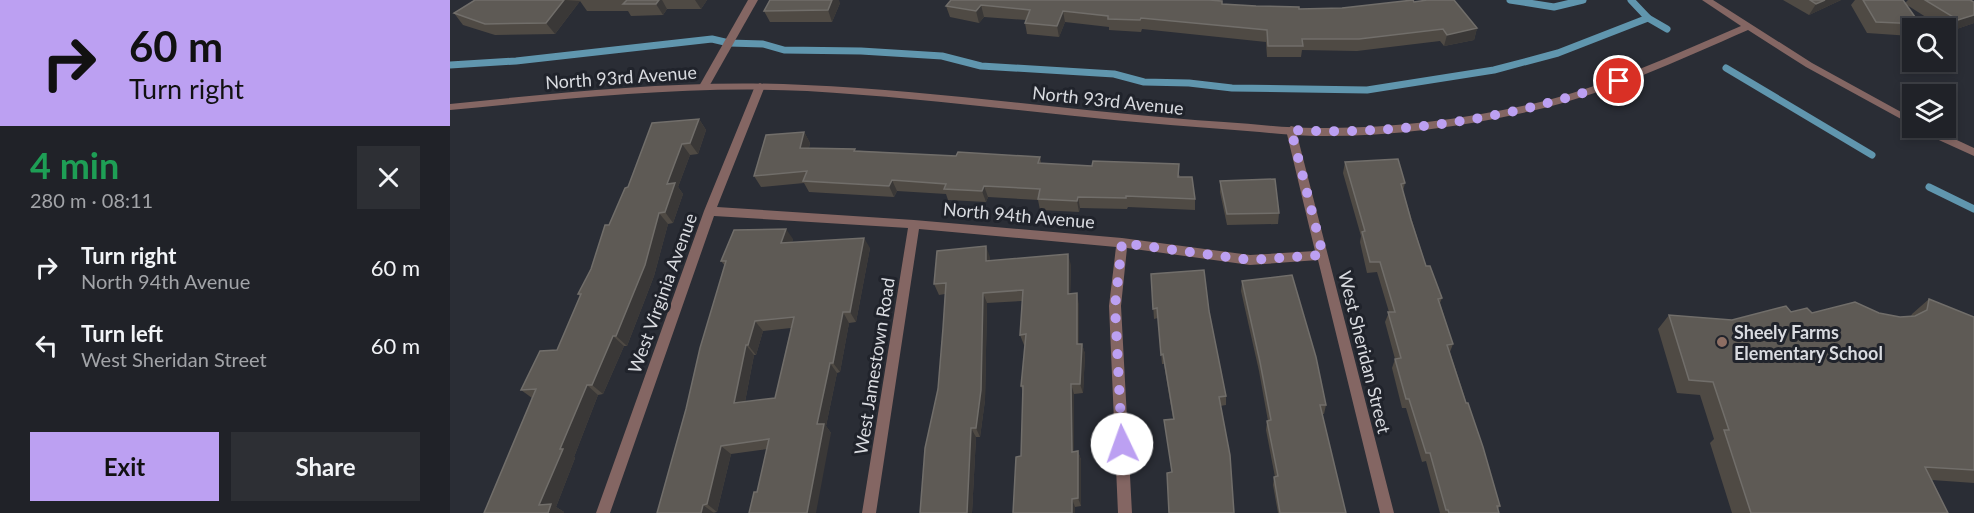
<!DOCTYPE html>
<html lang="en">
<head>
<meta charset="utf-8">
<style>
  :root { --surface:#202228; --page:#2d2f34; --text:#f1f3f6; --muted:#a2a4a8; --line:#3d3f45; --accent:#bca0f2 }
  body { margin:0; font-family:Lato,sans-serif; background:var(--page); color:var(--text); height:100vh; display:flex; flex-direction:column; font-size:22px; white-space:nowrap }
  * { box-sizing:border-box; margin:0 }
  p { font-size:20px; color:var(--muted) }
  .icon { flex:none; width:33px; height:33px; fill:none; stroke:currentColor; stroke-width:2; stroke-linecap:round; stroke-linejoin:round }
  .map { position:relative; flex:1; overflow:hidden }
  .panel { display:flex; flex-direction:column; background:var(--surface); width:450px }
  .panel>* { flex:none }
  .banner { background:#bca0f2; color:#111; overflow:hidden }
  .tools { position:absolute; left:1452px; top:18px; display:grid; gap:12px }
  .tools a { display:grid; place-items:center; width:54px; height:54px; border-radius:0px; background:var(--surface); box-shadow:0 3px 9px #0003,0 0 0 2px var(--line); font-size:30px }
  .pin { position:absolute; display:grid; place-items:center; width:51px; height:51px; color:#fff; margin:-26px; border:3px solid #fff; border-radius:50%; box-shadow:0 2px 6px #0007 }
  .me { position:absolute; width:66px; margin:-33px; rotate:357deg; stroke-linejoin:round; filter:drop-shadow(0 0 4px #0008) }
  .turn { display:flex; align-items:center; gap:21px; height:126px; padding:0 30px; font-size:27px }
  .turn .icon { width:78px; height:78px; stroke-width:2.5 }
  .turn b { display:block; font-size:42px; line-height:51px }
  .round { display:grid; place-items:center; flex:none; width:63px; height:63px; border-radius:0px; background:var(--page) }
  .overview { display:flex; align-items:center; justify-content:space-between; height:102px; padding:0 30px }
  h1 { font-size:36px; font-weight:700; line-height:45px; color:#1e9e55 }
  .primary-button { display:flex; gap:12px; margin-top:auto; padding:12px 30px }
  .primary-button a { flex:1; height:69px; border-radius:0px; background:var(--accent); color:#111; font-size:24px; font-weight:700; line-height:69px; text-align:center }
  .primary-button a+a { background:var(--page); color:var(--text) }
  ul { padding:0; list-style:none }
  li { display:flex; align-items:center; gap:18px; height:78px; padding:0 30px }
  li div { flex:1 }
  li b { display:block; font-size:22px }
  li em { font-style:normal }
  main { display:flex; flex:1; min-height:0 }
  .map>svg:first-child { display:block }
</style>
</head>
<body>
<main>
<section class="panel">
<div class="banner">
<div class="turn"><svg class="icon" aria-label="right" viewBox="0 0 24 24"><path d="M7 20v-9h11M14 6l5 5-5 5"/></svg><div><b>60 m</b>Turn right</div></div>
</div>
<div class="overview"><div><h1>4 min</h1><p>280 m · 08:11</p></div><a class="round"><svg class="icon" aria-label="close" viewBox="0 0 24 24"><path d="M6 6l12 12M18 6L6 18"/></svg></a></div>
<ul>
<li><svg class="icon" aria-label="right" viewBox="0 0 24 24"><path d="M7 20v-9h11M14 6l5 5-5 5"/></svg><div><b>Turn right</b><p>North 94th Avenue</p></div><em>60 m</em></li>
<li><svg class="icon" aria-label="left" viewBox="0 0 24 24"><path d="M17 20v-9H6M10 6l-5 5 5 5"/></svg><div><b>Turn left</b><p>West Sheridan Street</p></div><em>60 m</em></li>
</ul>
<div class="primary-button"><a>Exit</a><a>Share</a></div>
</section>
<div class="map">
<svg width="1524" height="513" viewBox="0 0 1524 513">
  <rect width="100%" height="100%" fill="#2a2d35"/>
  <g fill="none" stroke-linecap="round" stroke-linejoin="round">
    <g stroke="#6096ae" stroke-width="7">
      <path d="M1060,0l44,7 29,-7"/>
      <path d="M1181,0l17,18 19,11"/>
      <path d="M0,65l66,-4 196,-22 17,4 34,1 21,6 77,1 81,5 39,10 133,8 30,8 45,1 43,5 135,2 127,-20 64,-17 90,-35"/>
      <path d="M1276,68l146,87"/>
      <path d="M1479,187l45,22"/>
    </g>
    <g fill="#846663" fill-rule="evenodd">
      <path d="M298,0h10l-51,90h-8l-1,-2z"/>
      <path d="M310,83l5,3 -48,121 197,13 208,18 128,17 65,-4 -29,-121 5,-4 4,1 99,386h-14l-62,-253 -68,5 -123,-17 -6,58 11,207h-14l-9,-207 7,-59 -197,-18 -43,284h-14l46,-285 -194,-12 -104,297h-14l108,-302 51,-125z"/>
    </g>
    <g fill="#846663" fill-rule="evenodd">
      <path d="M1252,0h11l99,63 100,55v7l-106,-58 -58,-37c-71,31 -141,64 -217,81 -70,16 -144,26 -217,25 -30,-1 -61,-5 -92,-7 -139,-9 -277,-30 -415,-38 -119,-6 -239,8 -357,19v-6c118,-12 236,-25 355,-19 140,6 279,28 419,37 31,2 62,6 92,6 72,1 146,-8 216,-24 73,-17 141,-49 209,-78z"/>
      <path d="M1468,128h13l43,20v8l-55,-25z"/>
    </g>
  </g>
  <g fill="#4f4a44" fill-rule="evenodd">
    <path d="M25,0h232l-6,9h-34l-4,6 -32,1 -3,-5h-41l-7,-10 -25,33 -60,1 -32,-10 -9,-12z"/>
    <path d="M1333,0h58l-32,15z"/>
    <path d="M1405,0h48l2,3 3,-3h62l4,2v21l-26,9 -2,-2v-2h-3l-36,-23 13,19 -3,4h-5v6l-1,2 -44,-3 -16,-28z"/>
    <path d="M964,2l63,26 -3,12 -30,6 -4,-5 -83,10 -55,-1 -1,7h-34l-1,-15 -124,-13 -1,3 -32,-2v-3l-44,-5 -6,15 -32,-3 -2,-11 1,-3 -42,-3 -5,6 -29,-6 -4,-11 276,-2 77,5 43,-1z"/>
    <path d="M390,3l-8,19h-62l-6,-11z"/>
    <path d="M249,119l7,11 -8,24 -8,1 -12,32 5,7 -10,29 -5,1 -14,52 -27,70h-3l-21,48 -5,1 -24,62 1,1 -19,49 8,5v1h-80l48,-115 -11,-8 36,-40 23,-54 -2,-2 13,-25 18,-44 19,-38z"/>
    <path d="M354,132l6,11 -1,5 147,8 84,1 1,6 139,12 -1,2 16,22v11l-67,-3 -1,2 -47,-1 -1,4 -39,-2 -2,-10 -50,-3 -2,5 -38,-2 -2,-6 -49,-3 -3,6 -85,-5 -5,-9 -43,4 -7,-11z"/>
    <path d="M895,162l60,21 -2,8 23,75 16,32 -2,5 13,41 -3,8 50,154 -2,3 1,4h-59l-14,-52 -4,1 -16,-54h-4l-10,-40 3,-9 -10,-37 4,-10 -12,-40 -10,1 -7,-31 1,-6 -18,-63z"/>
    <path d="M770,181l59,32 -1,11 -51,1 -7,-33z"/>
    <path d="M343,239l-1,3 78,6 -14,74 -7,1 -9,49 -3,1 -11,53 5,7 -74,59 10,-43 -36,5 -14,58 -4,1h-56l68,-247 -4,-5zM341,328l-16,70 -30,4 9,-47h2l7,-24z"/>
    <path d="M540,257v3l81,5 -1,29 9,10v40h3l3,10 -2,39 -9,1v57h4l3,9v46l-6,1v6h-62l8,-57 2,-64 -2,-6 4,-41h-1l-4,-10 2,-34 -35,2 -2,97 -5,37h-4l-4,76h-52l18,-124 5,-61 2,-34 -6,1 -5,-11z"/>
    <path d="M701,274l58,37 17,85v9l-6,1 -49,66 2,-53 -9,-55h-2l-4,-46 -4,1z"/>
    <path d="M792,281l84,124 -2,9h-2l24,99h-68l-5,-28 1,-8h1l-9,-47 1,-9h1l-9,-50 -18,-80z"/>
    <path d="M1479,299l45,18v166l-42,-3 16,33h-216l-22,-70 4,-4 -14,-44 -23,-2 -19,-64 11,-14 63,5 59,-8 21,1h67l21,4 11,-1 1,-2z"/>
  </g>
  <g fill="#3a3837">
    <path d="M114,0l16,1 -25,33 -9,-11z"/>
    <path d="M209,0h3l5,9 -4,6 -7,-11z"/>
    <path d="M245,0h12l-6,9z"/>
    <path d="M382,0h7l1,3 -8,19 -4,-12z"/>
    <path d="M1375,0h16l-32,15 7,-11z"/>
    <path d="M531,5l3,12 -5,6 -3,-12z"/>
    <path d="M613,11l2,11 -6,15 -2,-11z"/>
    <path d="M1524,15v8l-26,9 10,-12z"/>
    <path d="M1027,28l-3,12 -30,6 3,-11z"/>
    <path d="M249,119l7,11 -8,24 -8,-11z"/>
    <path d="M354,132l6,11 -4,16 -6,-11z"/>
    <path d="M232,144l8,11 -12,32 5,7 -10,29 -8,-11 2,-28z"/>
    <path d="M442,180l5,11 -3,6 -5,-11z"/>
    <path d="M534,186l4,11 -2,5 -4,-11z"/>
    <path d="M628,197l2,11 -1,4 -2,-11z"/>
    <path d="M209,213l9,11 -14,52 -27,70 -11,-10z"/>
    <path d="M336,229l7,10 -5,14 -7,-10z"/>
    <path d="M414,238l6,10 -14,74 -6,-10z"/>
    <path d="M536,246l4,11 -1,14 -3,-10z"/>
    <path d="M618,254l3,11 -1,39 -2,-10z"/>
    <path d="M533,293l4,10 -2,97 -5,37 -4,-9z"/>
    <path d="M627,293l2,11v50l-2,-10z"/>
    <path d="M393,312l6,11 -9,49 -7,-9z"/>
    <path d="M305,321l8,10 -7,24 -8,-10z"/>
    <path d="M163,336l11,10 -21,48 -11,-9z"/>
    <path d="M632,344l3,10 -2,39 -3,-9z"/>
    <path d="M296,345l8,10 -11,57 -9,-9z"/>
    <path d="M380,363l7,10 -11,53 5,7 -15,80h-9l10,-89z"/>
    <path d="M621,384l3,10v66l-2,-8z"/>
    <path d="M137,385l11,10 -24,62 1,1 -19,49 8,5v1h-16l-9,-8 21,-56z"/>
    <path d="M521,428l5,9 -4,76h-5z"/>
    <path d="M271,446l10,8 -14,58 -10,-8z"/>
    <path d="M628,451l3,9v46l-3,-8z"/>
    <path d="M622,499l3,8v6h-3z"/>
    <path d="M253,505l11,8h-13z"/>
  </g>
  <g fill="#5e5a55" stroke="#716e6a" stroke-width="1.5" fill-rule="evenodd">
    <path d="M25,0h89l-18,23 -61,1 -31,-11z"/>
    <path d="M177,0h32l-3,4h-33z"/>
    <path d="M320,0h62l-4,10 -64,1z"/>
    <path d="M501,0h258l13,1v3l34,2 43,1v2l43,-1 71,-8 1,2 13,-2h27l23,28 -30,7 -4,-6 -84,10h-57l1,7h-35l-1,-16 -126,-12 -1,2 -32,-1v-3l-45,-5 -6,15 -32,-3 5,-13 -49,-5 -5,6 -30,-5z"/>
    <path d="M1360,0h15l-9,4z"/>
    <path d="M1413,0h40l17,24 -44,-2z"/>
    <path d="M1475,0h45l4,2v13l-16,5z"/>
    <path d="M249,119l-9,24 -8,1 -15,40 8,-1 -10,29 -6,1 -14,52 -29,71h-3l-21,49h-5l-27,64h3l-24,56 12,-1 -3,9h-64l52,-124 -15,1 19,-39 17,-1 24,-56h-3l13,-25 14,-44h4l16,-37 3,-1 24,-64z"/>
    <path d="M354,132l-4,16 55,1 -1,2 102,5 2,-4 82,5 -2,6 54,3 1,-5 86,3 -1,13h14l3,22 -69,-3v2l-48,-1 -1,4 -39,-2 2,-10 -56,-3 -2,5 -38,-2 2,-5 -54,-4 -3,6 -86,-5 4,-10 -53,5 12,-41z"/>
    <path d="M948,159l7,24 -4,1 10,36 15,46h4l12,32 -4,1 15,45 -6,1 19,58h2l15,44 17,59h-3l2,7h-50l-1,-3h-2l-16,-57h-4l-17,-54h-3l-11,-40 6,-1 -13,-46h7l-15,-50h-10l-8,-30 3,-1 -20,-69z"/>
    <path d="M825,179l4,34 -52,1 -7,-33z"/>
    <path d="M336,229l-5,14 83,-5 -14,74h-7l-10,51h-3l-13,61h7l-17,89h-58l5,-21h3l12,-53 -48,7 -14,58 -4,1 -2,8h-44l29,-104 14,-61 26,-87h-5l13,-31zM344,317l-19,81 -41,5 12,-58h2l7,-24z"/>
    <path d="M536,246v15l82,-7v40l9,-1v51h5l-2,40h-9l1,68 6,-1v47l-6,1v14h-59l3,-56 5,-1 2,-70h-2l5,-52 -6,1 3,-45 -40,3 -2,97 -5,38h-5l-4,85h-47l5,-65 13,-59 5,-61 3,-45 -12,1 3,-33z"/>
    <path d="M754,270l5,41 17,85 -7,1 11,58 4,58h-65l-2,-40 5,-1 -8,-52 10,-1 -11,-65 -2,1 -4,-47 -4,1 -2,-35z"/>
    <path d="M842,275l24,82 10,48h-6l26,108h-66l-6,-36 4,-1 -11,-55 4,-1 -11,-58 -18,-81z"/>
    <path d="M1479,299l45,18v153l-49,-3 23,46h-197l-27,-83h5l-16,-48 -24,-2 -20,-65 63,5 54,-14 5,6 16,-4 5,5 43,-11 24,11 21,4 15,-1 12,-6z"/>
  </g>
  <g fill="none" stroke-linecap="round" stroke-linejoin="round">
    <path stroke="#bca0f2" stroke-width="10" stroke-dasharray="0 18" d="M672,444l-7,-138 7,-63 128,17 73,-5 -32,-125c111,6 224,-12 328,-49"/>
  </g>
  <circle fill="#8d6e63" stroke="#20232b" stroke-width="2" cx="1272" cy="342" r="6"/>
  <g text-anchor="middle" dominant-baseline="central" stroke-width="6" stroke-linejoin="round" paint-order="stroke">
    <g font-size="18" fill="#d9dbe0" stroke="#20232b">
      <text transform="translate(171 77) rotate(-4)">North 93rd Avenue</text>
      <text transform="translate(658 100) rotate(6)">North 93rd Avenue</text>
      <text transform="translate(569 215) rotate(5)">North 94th Avenue</text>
      <text transform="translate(212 293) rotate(-70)">West Virginia Avenue</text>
      <text transform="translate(915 352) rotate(76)">West Sheridan Street</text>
      <text transform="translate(424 366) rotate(-81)">West Jamestown Road</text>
    </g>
    <g font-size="18" font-weight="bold" fill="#d9dbe0" stroke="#20232b" text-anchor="start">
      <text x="1284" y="332">Sheely Farms<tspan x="1284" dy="21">Elementary School</tspan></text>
    </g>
  </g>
</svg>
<div class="tools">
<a><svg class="icon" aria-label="search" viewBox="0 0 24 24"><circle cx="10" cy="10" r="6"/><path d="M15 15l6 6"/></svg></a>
<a><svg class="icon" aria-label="layers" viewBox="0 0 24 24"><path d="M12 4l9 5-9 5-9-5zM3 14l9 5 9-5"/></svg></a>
</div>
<div class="pin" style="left:1169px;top:81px;background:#d93025"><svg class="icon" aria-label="arrive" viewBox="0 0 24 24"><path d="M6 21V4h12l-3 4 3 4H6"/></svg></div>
<svg class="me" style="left:672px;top:444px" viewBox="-20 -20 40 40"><circle r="19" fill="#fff"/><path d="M0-13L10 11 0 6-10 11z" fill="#bca0f2"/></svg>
</div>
</main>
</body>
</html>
